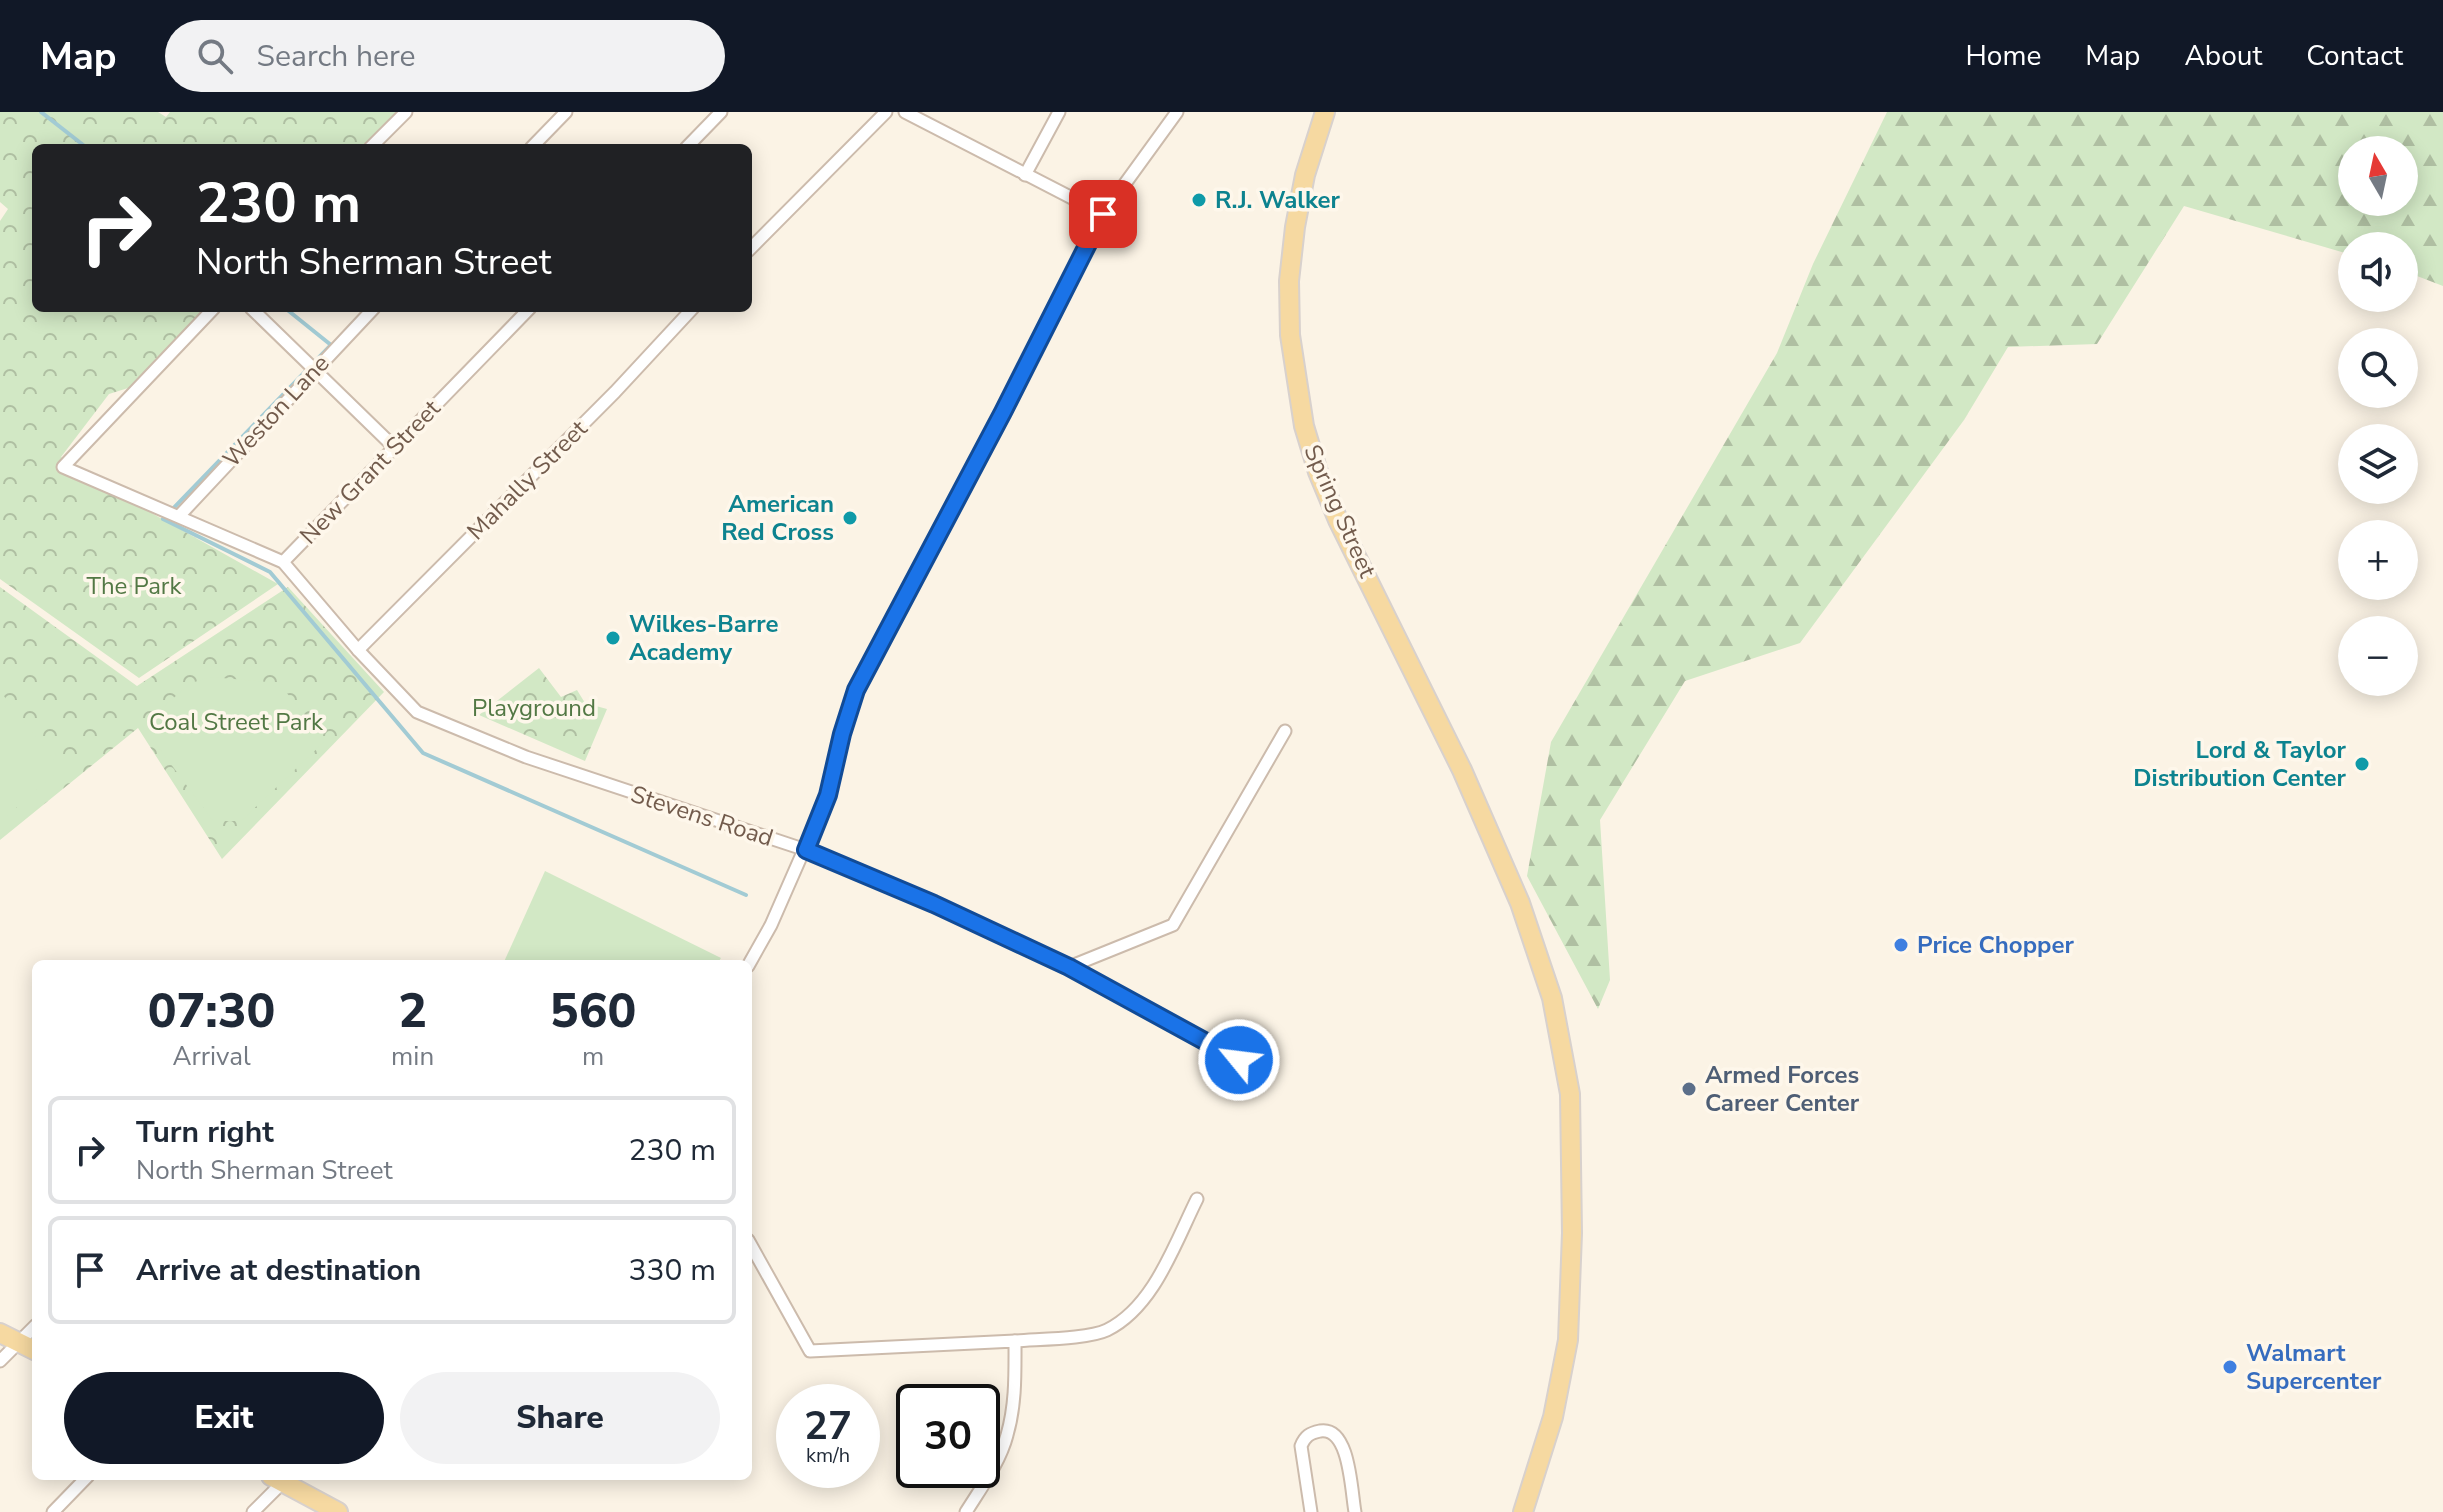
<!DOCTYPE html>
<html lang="en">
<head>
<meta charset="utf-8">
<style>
  :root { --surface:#fff; --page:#f2f2f3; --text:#1f2937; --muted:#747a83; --line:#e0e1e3; --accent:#111827 }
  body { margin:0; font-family:"Nunito Sans",sans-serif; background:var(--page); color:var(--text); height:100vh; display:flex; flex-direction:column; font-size:30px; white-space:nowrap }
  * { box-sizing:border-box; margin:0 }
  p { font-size:26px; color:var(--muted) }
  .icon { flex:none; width:44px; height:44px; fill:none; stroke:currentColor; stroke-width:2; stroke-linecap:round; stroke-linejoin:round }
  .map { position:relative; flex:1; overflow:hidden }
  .side { position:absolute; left:32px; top:848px; width:720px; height:520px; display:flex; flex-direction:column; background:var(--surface); border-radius:12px; box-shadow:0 4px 20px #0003 }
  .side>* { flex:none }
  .guide { position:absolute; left:32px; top:32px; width:720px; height:168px; border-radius:12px; box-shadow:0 4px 20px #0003; background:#202124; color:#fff; overflow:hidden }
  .needle { width:52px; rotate:351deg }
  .fabs { position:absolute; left:2338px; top:24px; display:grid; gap:16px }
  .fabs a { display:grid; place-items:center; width:80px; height:80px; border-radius:50%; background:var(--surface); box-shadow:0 4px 20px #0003; font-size:40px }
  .speed { position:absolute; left:776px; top:1272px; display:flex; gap:16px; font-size:40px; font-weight:700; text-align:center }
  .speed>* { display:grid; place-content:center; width:104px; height:104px; border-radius:50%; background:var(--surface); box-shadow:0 4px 20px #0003; line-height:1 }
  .speed small { font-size:20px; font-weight:400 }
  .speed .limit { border:4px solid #111; border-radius:12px; background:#fff; color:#111 }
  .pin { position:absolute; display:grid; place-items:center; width:68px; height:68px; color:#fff; margin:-34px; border-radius:16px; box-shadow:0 4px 12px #0006 }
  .me { position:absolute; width:88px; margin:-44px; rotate:299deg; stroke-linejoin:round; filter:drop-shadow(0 0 6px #0008) }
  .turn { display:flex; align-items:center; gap:28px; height:168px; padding:0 32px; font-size:36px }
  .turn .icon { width:104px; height:104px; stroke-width:2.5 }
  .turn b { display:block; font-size:56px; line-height:68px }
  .eta { display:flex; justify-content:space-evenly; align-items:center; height:136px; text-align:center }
  .eta b { font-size:48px; font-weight:800; line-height:56px }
  .cta { display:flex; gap:16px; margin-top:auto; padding:16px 32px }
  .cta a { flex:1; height:92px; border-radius:48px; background:var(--accent); color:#fff; font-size:32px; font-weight:800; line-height:92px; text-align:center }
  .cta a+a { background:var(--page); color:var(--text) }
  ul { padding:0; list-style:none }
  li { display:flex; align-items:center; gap:24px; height:108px; margin:0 16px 12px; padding:0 16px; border:4px solid var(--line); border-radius:12px }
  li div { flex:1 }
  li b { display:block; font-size:30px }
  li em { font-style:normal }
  header { display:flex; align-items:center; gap:48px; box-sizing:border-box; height:112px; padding:0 40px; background:var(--accent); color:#fff }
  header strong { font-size:38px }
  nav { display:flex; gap:44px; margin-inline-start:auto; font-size:28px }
  .search { width:560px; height:72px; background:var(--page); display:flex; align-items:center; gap:20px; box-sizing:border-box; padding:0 28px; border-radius:44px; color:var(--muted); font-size:30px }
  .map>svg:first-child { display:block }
</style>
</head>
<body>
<header>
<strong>Map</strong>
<div class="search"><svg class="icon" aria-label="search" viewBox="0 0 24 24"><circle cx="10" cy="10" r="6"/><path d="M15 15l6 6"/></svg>Search here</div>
<nav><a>Home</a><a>Map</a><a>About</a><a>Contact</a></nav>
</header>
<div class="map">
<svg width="2443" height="1400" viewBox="0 0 2443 1400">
  <defs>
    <pattern id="forest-firs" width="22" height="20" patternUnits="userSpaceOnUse" patternTransform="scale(2)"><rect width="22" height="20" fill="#d2e8c5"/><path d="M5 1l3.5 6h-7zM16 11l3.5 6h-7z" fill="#afbfa2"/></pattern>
    <pattern id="park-crowns" width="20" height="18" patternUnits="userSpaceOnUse" patternTransform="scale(2)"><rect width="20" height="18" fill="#d2e8c5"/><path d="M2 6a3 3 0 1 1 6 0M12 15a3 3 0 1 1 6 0" fill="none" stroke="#afbfa2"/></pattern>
  </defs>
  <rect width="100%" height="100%" fill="#fbf3e5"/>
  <path fill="url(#forest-firs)" fill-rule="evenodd" d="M1887,0h556v174l-39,-15v-25h-52v9l-168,-49 -87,138 -89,3 -44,73 -164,223 -115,38 -85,139 10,160 -12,29 -71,-133 24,-134 226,-389 36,-89zM2352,38h52v52h-52z"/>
  <g fill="url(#park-crowns)">
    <path d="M0,0h158l8,5 4,-5h234l-35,36h-333v160h181l-73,75 -35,11 -48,63 21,17 196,110 -139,94 -139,-99v-358l8,-12 -8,-7z"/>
    <path d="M0,475l137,99 151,-99 96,105 -162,167 -84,-131 -138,112z"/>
    <path d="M539,556l22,29 16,-7 8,13 22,6 -22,52 -106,-46z"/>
  </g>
  <g fill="#d2e8c5">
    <path d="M211,565l57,5 18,10 39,49 -84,80h-28l-71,-96 49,-42z"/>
    <path d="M0,579l61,78 -61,53z"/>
    <path d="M545,759l176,87 -4,6h-214z"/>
  </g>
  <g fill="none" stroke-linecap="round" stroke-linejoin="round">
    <g stroke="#a2cbd4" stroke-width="4">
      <path d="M41,0l46,36"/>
      <path d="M285,196l46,37 -168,174 107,53 153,181 323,142"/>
    </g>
    <defs>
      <g id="minor">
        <path d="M905,0l198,102"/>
        <path d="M370,36l36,-36"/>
        <path d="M531,36l35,-36"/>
        <path d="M686,36l35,-36"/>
        <path d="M1025,63l34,-63"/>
        <path d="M748,139l138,-139"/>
        <path d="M214,196l-151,159 220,95 75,88 59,62 109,45 280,93 128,54 135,63 170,93"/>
        <path d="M251,196l143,139"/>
        <path d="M180,403l194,-207"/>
        <path d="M283,450l247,-254"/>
        <path d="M358,538l257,-258 78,-84"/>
        <path d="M748,854l23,-41 57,-130 14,-61 14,-44 147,-278 100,-198 74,-102"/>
        <path d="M1069,855l104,-42 112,-194"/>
        <path d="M748,1128l62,111 205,-10c0,32 1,63 -8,94 -7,27 -26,53 -41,77"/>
        <path d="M1015,1229c23,-2 73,-2 92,-11 47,-23 68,-87 90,-131"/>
        <path d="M0,1249l36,-36"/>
        <path d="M53,1400l35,-36"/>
        <path d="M253,1400l30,-30"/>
        <path d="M1311,1400l-10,-66c4,-10 9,-13 19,-15 30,-5 31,59 35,81"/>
      </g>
      <g id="primary">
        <path d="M1325,0l-20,63 -10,52 -6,54 1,54 14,91 14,46 20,48 124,250 58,133 32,95 18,96 2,139 -4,107 -15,77 -30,95"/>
        <path d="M0,1221l36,18"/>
        <path d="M271,1364l67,36"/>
      </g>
    </defs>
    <use href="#minor" stroke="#ccbbac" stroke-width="15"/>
    <use href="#primary" stroke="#d8d1cd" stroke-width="22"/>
    <use href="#minor" stroke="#fff" stroke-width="11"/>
    <use href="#primary" stroke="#f6d9a1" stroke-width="18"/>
  </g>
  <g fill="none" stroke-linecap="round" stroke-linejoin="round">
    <defs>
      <path id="route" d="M1103,102l-100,198 -147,278 -14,44 -14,61 -22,55 128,54 135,63 170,93"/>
    </defs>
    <use href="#route" stroke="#114b97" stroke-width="20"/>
    <use href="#route" stroke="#1a73e8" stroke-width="14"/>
  </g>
  <g fill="#0f9aa8" stroke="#fef7eb" stroke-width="3">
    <circle cx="1199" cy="88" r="8"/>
    <circle cx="850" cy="406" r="8"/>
    <circle cx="613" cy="526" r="8"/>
    <circle cx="2362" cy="652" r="8"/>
  </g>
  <g fill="#3f7fe0" stroke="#fef7eb" stroke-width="3">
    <circle cx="1901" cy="833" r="8"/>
    <circle cx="2230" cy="1255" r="8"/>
  </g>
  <circle fill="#5c6f8a" stroke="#fef7eb" stroke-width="3" cx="1689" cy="977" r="8"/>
  <g text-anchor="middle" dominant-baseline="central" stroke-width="7" stroke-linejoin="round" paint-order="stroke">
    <g font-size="24" font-weight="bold" fill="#0d838f" stroke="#fef7eb" text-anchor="start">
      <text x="1215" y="88">R.J. Walker</text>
      <text x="834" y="392" text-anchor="end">American<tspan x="834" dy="28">Red Cross</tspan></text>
      <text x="629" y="512">Wilkes-Barre<tspan x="629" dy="28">Academy</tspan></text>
      <text x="2346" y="638" text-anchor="end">Lord &amp; Taylor<tspan x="2346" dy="28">Distribution Center</tspan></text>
    </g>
    <g font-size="24" fill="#725b4c" stroke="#fef7eb">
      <text transform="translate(276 299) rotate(-47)">Weston Lane</text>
      <text transform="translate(370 360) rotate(-46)">New Grant Street</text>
      <text transform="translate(527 368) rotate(-45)">Mahally Street</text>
      <text transform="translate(1340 399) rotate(66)">Spring Street</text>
      <text transform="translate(702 704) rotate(18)">Stevens Road</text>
    </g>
    <g font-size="24" fill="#527844" stroke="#fef7eb">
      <text x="134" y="474">The Park</text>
      <text x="534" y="596">Playground</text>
      <text x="236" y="610">Coal Street Park</text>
    </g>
    <g font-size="24" font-weight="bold" fill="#366cbe" stroke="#fef7eb" text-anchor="start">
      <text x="1917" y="833">Price Chopper</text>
      <text x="2246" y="1241">Walmart<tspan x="2246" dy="28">Supercenter</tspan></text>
    </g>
    <g font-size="24" font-weight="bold" fill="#4e5e75" stroke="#fef7eb" text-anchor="start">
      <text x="1705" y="963">Armed Forces<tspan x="1705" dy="28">Career Center</tspan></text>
    </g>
  </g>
</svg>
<div class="fabs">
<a><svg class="needle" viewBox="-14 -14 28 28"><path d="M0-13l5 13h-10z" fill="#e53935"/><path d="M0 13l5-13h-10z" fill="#747a83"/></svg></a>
<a><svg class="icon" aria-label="sound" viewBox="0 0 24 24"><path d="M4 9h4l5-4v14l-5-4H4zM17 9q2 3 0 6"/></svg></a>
<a><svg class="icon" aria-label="search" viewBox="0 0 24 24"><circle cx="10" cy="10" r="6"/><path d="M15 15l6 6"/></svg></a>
<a><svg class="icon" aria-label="layers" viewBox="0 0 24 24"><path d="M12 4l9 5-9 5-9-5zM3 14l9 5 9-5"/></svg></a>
<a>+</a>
<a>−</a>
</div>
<div class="speed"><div>27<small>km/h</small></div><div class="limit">30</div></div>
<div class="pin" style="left:1103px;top:102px;background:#d93025"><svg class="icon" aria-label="arrive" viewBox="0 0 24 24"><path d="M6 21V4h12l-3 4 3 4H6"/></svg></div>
<svg class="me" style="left:1239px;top:948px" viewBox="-20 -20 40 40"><circle r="17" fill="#1a73e8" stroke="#fff" stroke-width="3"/><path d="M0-11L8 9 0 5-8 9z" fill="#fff"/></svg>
<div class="guide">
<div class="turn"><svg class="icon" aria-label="right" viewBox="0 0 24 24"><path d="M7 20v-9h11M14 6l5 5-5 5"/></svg><div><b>230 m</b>North Sherman Street</div></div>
</div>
<section class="side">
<div class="eta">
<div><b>07:30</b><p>Arrival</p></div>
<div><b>2</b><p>min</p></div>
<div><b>560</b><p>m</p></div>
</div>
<ul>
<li><svg class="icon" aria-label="right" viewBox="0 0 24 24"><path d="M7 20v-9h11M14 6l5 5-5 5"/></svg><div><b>Turn right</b><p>North Sherman Street</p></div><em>230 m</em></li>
<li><svg class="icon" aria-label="arrive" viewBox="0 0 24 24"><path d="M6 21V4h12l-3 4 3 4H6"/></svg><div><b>Arrive at destination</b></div><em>330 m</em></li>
</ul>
<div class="cta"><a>Exit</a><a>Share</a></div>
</section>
</div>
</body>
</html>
